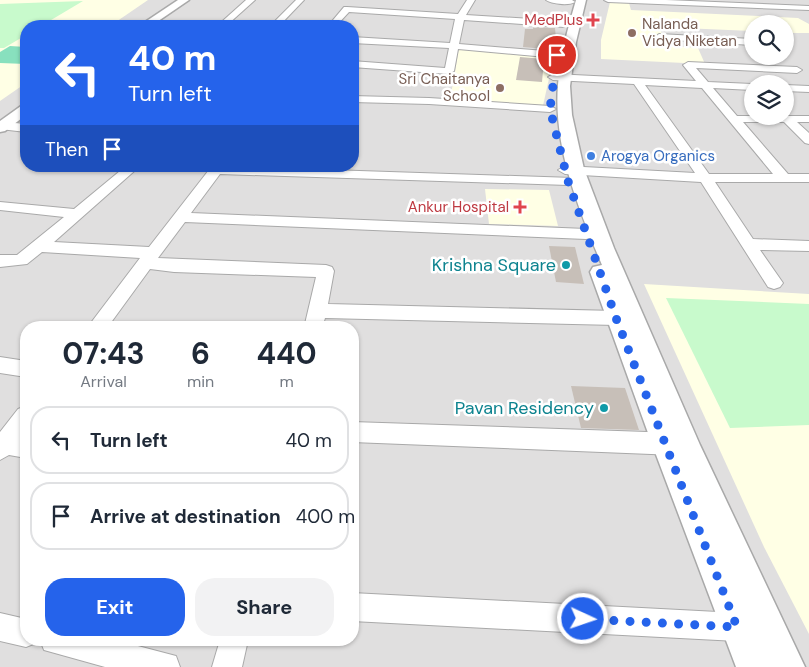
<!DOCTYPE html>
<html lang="en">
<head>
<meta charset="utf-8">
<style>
  :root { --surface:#fff; --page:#f2f2f3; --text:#1f2937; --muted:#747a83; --line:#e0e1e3; --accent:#2563eb }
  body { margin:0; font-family:"DM Sans",sans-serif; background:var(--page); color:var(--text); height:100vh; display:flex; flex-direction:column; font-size:19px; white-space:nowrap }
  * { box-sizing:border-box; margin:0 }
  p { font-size:16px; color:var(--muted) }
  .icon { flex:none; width:28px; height:28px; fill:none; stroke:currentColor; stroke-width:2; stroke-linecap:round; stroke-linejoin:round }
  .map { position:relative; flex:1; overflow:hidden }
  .details { position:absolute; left:20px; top:321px; width:339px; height:325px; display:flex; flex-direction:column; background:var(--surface); border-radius:20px; box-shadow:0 1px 4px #0004 }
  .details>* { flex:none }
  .banner { position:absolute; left:20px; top:20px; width:339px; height:152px; border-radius:20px; box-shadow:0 1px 4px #0004; background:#2563eb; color:#fff; overflow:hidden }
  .buttons { position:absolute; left:744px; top:15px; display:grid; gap:10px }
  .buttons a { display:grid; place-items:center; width:50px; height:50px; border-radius:50%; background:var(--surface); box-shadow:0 1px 4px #0004; font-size:25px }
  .pin { position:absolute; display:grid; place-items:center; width:42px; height:42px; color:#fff; margin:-21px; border:2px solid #fff; border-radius:50%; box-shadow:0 1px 5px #0007 }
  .me { position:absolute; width:55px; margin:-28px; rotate:93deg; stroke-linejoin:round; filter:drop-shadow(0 0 4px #0008) }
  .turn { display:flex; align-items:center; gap:18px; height:105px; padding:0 25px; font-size:22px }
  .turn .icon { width:65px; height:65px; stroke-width:2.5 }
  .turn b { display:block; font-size:35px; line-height:42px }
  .then { display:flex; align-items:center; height:48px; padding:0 25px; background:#0003; gap:10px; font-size:19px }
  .eta { display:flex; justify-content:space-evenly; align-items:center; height:85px; text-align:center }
  .eta b { font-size:30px; font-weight:700; line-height:35px }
  .cta { display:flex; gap:10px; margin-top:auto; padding:10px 25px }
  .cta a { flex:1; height:58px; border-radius:20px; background:var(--accent); color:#fff; font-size:20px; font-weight:700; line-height:58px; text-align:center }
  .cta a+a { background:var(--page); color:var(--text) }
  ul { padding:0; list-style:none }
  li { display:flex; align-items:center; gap:15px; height:68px; margin:0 10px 8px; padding:0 15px; border:2px solid var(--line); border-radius:20px }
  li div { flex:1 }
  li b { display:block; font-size:19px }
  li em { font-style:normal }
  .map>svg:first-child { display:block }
</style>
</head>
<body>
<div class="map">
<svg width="809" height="667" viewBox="0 0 809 667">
  <rect width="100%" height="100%" fill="#f2efe9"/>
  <path fill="#e0dfdf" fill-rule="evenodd" d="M0,0h809v667h-809zM752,24h33v32h-33zM26,26h326v140h-326zM752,84h33v32h-33zM26,328h326v312h-326z"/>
  <g fill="#ffffe5">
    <path d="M0,0h148l-38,26h-84v57l-26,18z"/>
    <path d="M610,2l19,1 2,7 167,8 11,6v9h-24v-9h-33v7l-93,-4 4,9h-9l6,9 38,3 7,16 -104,-5v-19z"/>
    <path d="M459,48l95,8 -12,54 -93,-4z"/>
    <path d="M485,189l64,1 9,36 -69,-2z"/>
    <path d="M644,284l165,10v340l-45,-87z"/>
  </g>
  <g fill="#c8facc">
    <path d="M83,1l-42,25h-15v9l-22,13h-4v-44z"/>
    <path d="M666,298l143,6v121l-79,3z"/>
  </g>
  <path fill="#88e0be" d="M10,46l16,1v17l-26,-1v-11z"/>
  <g fill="#c7bfb8">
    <path d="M533,27l22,1 1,11 -10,-1 -1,11 -22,-2 2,-18h8z"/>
    <path d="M520,57l24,2 -2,23 -26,-2z"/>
    <path d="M549,246l26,1 9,37 -28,-2z"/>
    <path d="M571,386l54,2 14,42 -58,-2z"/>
  </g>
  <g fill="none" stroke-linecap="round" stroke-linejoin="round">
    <defs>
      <g id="minor">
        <path d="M246,0h9l-29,26h-9z"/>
        <path d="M296,0h8l-25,26h-9z"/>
        <path d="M467,0h8l-9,15 98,6 4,3 -4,3 -100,-7 -5,24 98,8 5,3 -5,3 -99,-9 -4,22 -5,3 -97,-7v-6l93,7 4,-20 -97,-5v-6l98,6 5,-24 -106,-7 -13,14h-8l16,-19h3l111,7z"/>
        <path d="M546,0h26l3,2c-6,4 -23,2 -29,-2z"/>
        <path d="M604,0h62l143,6v4l-201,-8z"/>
        <path d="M659,34l93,5v6l-96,-6 -1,-2z"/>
        <path d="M688,62l109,5 5,3 -5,3 -101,-5 12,14 44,2v6l-39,-2 24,28h72v6h-12l12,11v11l-4,-1 -21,-21h-41l45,52h21v8h-94l38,57 56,2v10l-49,-1 23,33 -3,4 -6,2 -6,-2 -67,-105 -136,-8 -7,-4 7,-4 130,7 -61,-89 -81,-4 -5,-3 5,-3 143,7 -13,-16zM645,85l57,3 71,86h-64z"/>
        <path d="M785,85l24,1v6l-24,-1z"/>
        <path d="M352,96l77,2 121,8 6,3 -6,3 -121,-8 -77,-2z"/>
        <path d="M3,122l23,2v8l-26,-3v-6z"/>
        <path d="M126,166h14l-86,76 95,5 63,-81 361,12 2,3 -7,4 -348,-11 -29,39 395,16 5,1 3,4 -3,4 -5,1 -401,-17 -27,36 168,7 6,2 2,4 -6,33 288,7 6,2 3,5 -3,5 -6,2 -291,-7 -3,10h-18l12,-51 -142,-5 -24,-3 -43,59h-20l53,-70 -98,-6 -15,12 -27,3v-12h17l47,-38 -64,-7v-8l74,7z"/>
        <path d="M0,357l26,4v16l-26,-4z"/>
        <path d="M26,406v27l-2,3h2v22l-17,-3 -9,5v-28l18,-23z"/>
        <path d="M352,422l324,11 8,4 3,7 -3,7 -8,4 -324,-13z"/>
        <path d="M352,593l385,20 10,4 4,10 -4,10 -10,4 -385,-20z"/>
        <path d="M0,613l26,6v21h11l-1,3 -10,4 -26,-6z"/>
        <path d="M40,640h75l61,16 4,11h-75l-61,-17z"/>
        <path d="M220,640h28l-6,27h-30z"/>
      </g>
      <g id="tertiary">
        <path d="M178,0h11l-38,26h-12z"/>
        <path d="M576,0h10l-10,42 -6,44 2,29 12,54 30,79 86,197 105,222h-69l-84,-223 -62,-172 3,-5 9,-2c-23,-55 -49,-118 -44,-180 2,-29 10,-57 18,-85z"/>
        <path d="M26,105v10l-21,16 -5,1v-11l21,-15z"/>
      </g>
    </defs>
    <use href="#minor" stroke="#a9a9a9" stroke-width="2"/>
    <use href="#tertiary" stroke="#a9a9a9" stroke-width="3"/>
    <use href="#minor" fill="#fff" fill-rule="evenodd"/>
    <use href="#tertiary" fill="#fff" fill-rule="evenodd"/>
  </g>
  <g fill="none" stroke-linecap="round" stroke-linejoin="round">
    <path stroke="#2563eb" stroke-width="9" stroke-dasharray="0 16.2" d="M557,55l-7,54 18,72 48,137 121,309 -154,-8"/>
  </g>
  <g fill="#e0444e" stroke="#fff" stroke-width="2">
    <path d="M590.5 12.5h5v5h5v5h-5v5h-5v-5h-5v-5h5z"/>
    <path d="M517.5 199.5h5v5h5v5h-5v5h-5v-5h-5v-5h5z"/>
  </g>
  <g fill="#8d6e63" stroke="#fff" stroke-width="2">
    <circle cx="632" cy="33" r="5"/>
    <circle cx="500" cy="88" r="5"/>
  </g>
  <circle fill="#3f7fe0" stroke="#fff" stroke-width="2" cx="591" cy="156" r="5"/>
  <g fill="#0f9aa8" stroke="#fff" stroke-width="2">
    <circle cx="566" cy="265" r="5"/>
    <circle cx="604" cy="408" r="5"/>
  </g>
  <g text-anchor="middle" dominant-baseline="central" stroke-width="5" stroke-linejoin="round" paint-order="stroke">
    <g font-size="15" fill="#be3a42" stroke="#fff" text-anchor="end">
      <text x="583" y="20">MedPlus</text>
      <text x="509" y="207">Ankur Hospital</text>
    </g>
    <g font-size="15" fill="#785e54" stroke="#fff" text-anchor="start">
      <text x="642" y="24">Nalanda<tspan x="642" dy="17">Vidya Niketan</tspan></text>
      <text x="490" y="79" text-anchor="end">Sri Chaitanya<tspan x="490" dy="17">School</tspan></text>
    </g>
    <g font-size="15" fill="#366cbe" stroke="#fff" text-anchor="start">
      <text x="601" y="156">Arogya Organics</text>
    </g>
    <g font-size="18" fill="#0d838f" stroke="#fff" text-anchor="end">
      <text x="556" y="265">Krishna Square</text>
      <text x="594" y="408">Pavan Residency</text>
    </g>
  </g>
</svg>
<div class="buttons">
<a><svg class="icon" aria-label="search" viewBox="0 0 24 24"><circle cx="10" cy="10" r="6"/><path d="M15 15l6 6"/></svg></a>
<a><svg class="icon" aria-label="layers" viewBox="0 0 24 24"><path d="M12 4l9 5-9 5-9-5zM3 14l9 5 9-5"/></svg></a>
</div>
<div class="pin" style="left:557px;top:55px;background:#d93025"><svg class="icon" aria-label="arrive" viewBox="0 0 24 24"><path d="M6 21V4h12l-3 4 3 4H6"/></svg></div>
<svg class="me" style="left:583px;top:619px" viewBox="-20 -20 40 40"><circle r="17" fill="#2563eb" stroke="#fff" stroke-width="3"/><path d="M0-11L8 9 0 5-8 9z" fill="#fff"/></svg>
<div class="banner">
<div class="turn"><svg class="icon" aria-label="left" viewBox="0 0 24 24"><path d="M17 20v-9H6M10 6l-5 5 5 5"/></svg><div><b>40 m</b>Turn left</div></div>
<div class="then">Then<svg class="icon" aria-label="arrive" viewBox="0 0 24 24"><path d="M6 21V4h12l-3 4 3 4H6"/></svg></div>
</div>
<section class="details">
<div class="eta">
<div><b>07:43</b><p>Arrival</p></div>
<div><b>6</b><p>min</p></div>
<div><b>440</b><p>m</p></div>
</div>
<ul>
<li><svg class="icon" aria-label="left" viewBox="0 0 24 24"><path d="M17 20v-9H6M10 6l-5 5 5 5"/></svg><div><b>Turn left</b></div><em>40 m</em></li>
<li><svg class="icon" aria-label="arrive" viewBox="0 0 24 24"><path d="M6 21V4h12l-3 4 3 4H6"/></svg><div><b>Arrive at destination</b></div><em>400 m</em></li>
</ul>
<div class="cta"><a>Exit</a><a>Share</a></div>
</section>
</div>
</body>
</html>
